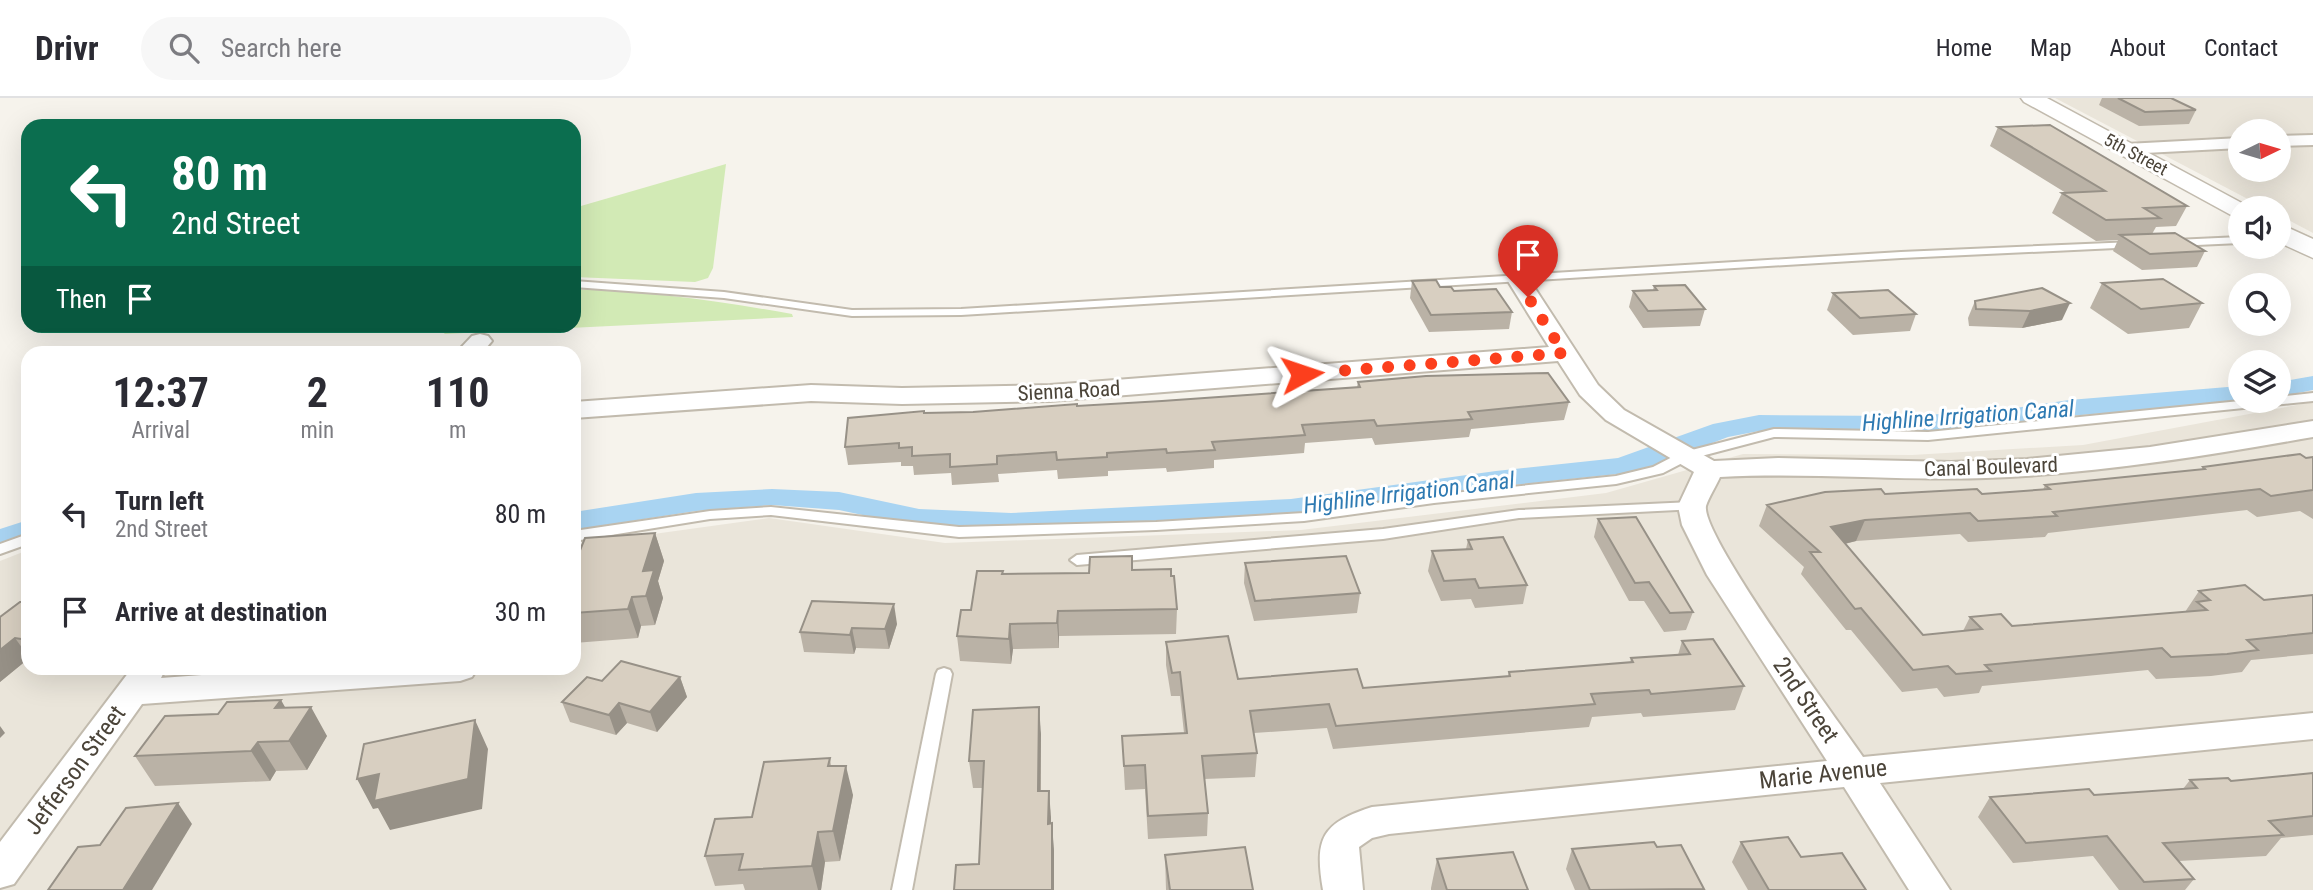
<!DOCTYPE html>
<html lang="en">
<head>
<meta charset="utf-8">
<style>
  :root { --surface:#fff; --page:#f7f7f7; --text:#2b2b33; --muted:#7c7c81; --line:#e1e1e2 }
  body { margin:0; font-family:"Roboto Condensed",sans-serif; background:var(--page); color:var(--text); height:100vh; display:flex; flex-direction:column; font-size:26px; white-space:nowrap }
  * { box-sizing:border-box; margin:0 }
  p { font-size:23px; color:var(--muted) }
  .icon { flex:none; width:38px; height:38px; fill:none; stroke:currentColor; stroke-width:2; stroke-linecap:round; stroke-linejoin:round }
  .map { position:relative; flex:1; overflow:hidden }
  .details { position:absolute; left:21px; top:248px; width:560px; height:329px; display:flex; flex-direction:column; background:var(--surface); border-radius:21px; box-shadow:0 7px 28px #0002 }
  .details>* { flex:none }
  .guide { position:absolute; left:21px; top:21px; width:560px; height:214px; border-radius:21px; box-shadow:0 7px 28px #0002; background:#0b6e4f; color:#fff; overflow:hidden }
  .needle { width:46px; rotate:85deg }
  .controls { position:absolute; left:2228px; top:21px; display:grid; gap:14px }
  .controls a { display:grid; place-items:center; width:63px; height:63px; border-radius:50%; background:var(--surface); box-shadow:0 7px 28px #0002; font-size:35px }
  .pin { position:absolute; display:grid; place-items:center; width:60px; height:60px; color:#fff; margin:-72px -30px; border-radius:50% 50% 50% 0; rotate:-45deg; box-shadow:0 0 7px #0007 }
  .pin .icon { rotate:45deg }
  .me { position:absolute; width:77px; margin:-38px; rotate:85deg; stroke-linejoin:round; filter:drop-shadow(0 0 5px #0008) }
  .turn { display:flex; align-items:center; gap:24px; height:147px; padding:0 35px; font-size:32px }
  .turn .icon { width:91px; height:91px; stroke-width:2.5 }
  .turn b { display:block; font-size:49px; line-height:60px }
  .then { display:flex; align-items:center; height:66px; padding:0 35px; background:#0003; gap:14px; font-size:26px }
  .eta { display:flex; justify-content:space-evenly; align-items:center; height:119px; text-align:center }
  .eta b { font-size:42px; font-weight:700; line-height:49px }
  ul { padding:0; list-style:none }
  li { display:flex; align-items:center; gap:21px; height:98px; padding:0 35px }
  li div { flex:1 }
  li b { display:block; font-size:26px }
  li em { font-style:normal }
  header { display:flex; align-items:center; gap:42px; box-sizing:border-box; height:98px; padding:0 35px; background:var(--surface); border-bottom:2px solid var(--line) }
  header strong { font-size:33px }
  nav { display:flex; gap:38px; margin-inline-start:auto; font-size:24px }
  .search { width:490px; height:63px; background:var(--page); display:flex; align-items:center; gap:18px; box-sizing:border-box; padding:0 24px; border-radius:38px; color:var(--muted); font-size:26px }
  .map>svg:first-child { display:block }
</style>
</head>
<body>
<header>
<strong>Drivr</strong>
<div class="search"><svg class="icon" aria-label="search" viewBox="0 0 24 24"><circle cx="10" cy="10" r="6"/><path d="M15 15l6 6"/></svg>Search here</div>
<nav><a>Home</a><a>Map</a><a>About</a><a>Contact</a></nav>
</header>
<div class="map">
<svg width="2313" height="792" viewBox="0 0 2313 792">
  <rect width="100%" height="100%" fill="#f6f3ec"/>
  <g fill="#eae5da" fill-rule="evenodd">
    <path d="M2055,0h258v135l-34,-18 -1,-7h-13zM2240,33h38v39h-38z"/>
    <path d="M2313,304v488h-2313v-329l28,-11v118h546v-123l195,-27 176,25 356,-13 305,-37 137,-39 169,1 171,-10z"/>
  </g>
  <g fill="#d2eab5">
    <path d="M726,66l-13,104 -5,10 -13,4 -121,-5v-69z"/>
    <path d="M574,191c74,2 145,12 218,25l1,3 -349,17 6,-8h124z"/>
  </g>
  <g fill="none" stroke-linecap="round" stroke-linejoin="round">
    <g fill="#a9d4f2" fill-rule="evenodd">
      <path d="M2313,278v14l-35,7v-15z"/>
      <path d="M2240,288v15h3l-3,1 -171,14 -74,11 -91,5 -145,-1 -31,6 -81,31 -29,6 -122,13 -205,30 -280,14 -92,-4 -80,-17 -67,-5 -76,6 -122,19v-18l122,-19 76,-4 67,3 80,17 92,4 280,-14 205,-28 122,-13 95,-34 46,-9 145,1 91,-5 74,-11z"/>
      <path d="M28,422v19l-28,9v-19z"/>
    </g>
    <defs>
      <g id="service">
        <path d="M2240,139v6l-65,3 -5,-3 5,-3z"/>
        <path d="M2133,144l5,3 -1,2 -236,11 -940,57 -109,1 -128,-18 -150,-11v-6l150,11 128,18 109,-1 940,-57z"/>
        <path d="M2313,295v8l-385,39 -154,-3 -84,22 -27,14 -47,11 -182,19 -130,18 -148,9 -197,7 -188,-22 -61,4 -136,22v-10l136,-20 61,-4 188,20 197,-5 148,-9 130,-18 182,-19 37,-9 27,-14 94,-24 154,3 312,-31h38v-4z"/>
        <path d="M1692,404l5,1 2,3 -2,3 -178,9 -136,21 -306,26 -7,-5 7,-5 306,-26 136,-19z"/>
        <path d="M28,436v10l-28,10v-10z"/>
        <path d="M944,570l6,2 2,4 -40,216h-20l44,-216 2,-4z"/>
      </g>
      <g id="minor">
        <path d="M2313,37v10l-35,1v-10z"/>
        <path d="M2240,40v10l-114,6 -9,-5 9,-5z"/>
        <path d="M1517,173l8,2 73,112 26,25 90,51 64,-3 173,4 76,-3 123,-12 163,-26v16c-108,19 -217,37 -327,41 -89,3 -178,-6 -266,-1 -3,7 -12,22 -14,29 -5,30 133,216 157,251l450,-44v26l-433,44 70,107h-41l-65,-103 -455,47 -17,4 -13,9 4,43h-40c-9,-52 -1,-67 49,-83l455,-46 -120,-186 -25,-50 -4,-19 16,-34 -88,-52 -26,-25 -22,-34 -508,40 -148,3 -91,-3 -237,17v-16l237,-17 91,3 148,-3 499,-38 -43,-69 3,-5z"/>
        <path d="M480,236l8,2 4,5 -11,13h-26l17,-18z"/>
        <path d="M132,570h34l-5,10 136,-10 180,1 -5,8 -12,4 -318,23 -128,180 -14,4v-46z"/>
      </g>
      <g id="tertiary">
        <path d="M2021,0h26l204,110h-11v9l-9,-2 -207,-113z"/>
        <path d="M2278,125l35,16v19l-35,-16z"/>
      </g>
    </defs>
    <use href="#service" stroke="#c2bbae" stroke-width="4"/>
    <use href="#minor" stroke="#c2bbae" stroke-width="4"/>
    <use href="#tertiary" stroke="#c2bbae" stroke-width="3"/>
    <use href="#service" fill="#fff" fill-rule="evenodd"/>
    <use href="#minor" fill="#fff" fill-rule="evenodd"/>
    <use href="#tertiary" fill="#fff" fill-rule="evenodd"/>
  </g>
  <g fill="#bab2a6">
    <path d="M2102,0h69l25,12 -7,14 -50,2 -40,-21z"/>
    <path d="M1998,29l189,79 -11,20 -20,1 -4,7 53,17 -8,16 -55,3 -29,-19 5,-11 -22,1 -44,-28 10,-20h4l-76,-47z"/>
    <path d="M1412,183l42,10 58,21 -3,17 -80,3 -19,-34z"/>
    <path d="M2102,185l100,20 -13,25 -61,6 -38,-26z"/>
    <path d="M1654,188l51,23 -5,17 -57,2 -14,-21 4,-16 20,-1z"/>
    <path d="M2042,190l20,32 -40,8 -53,-2 -1,-8 7,-17z"/>
    <path d="M1833,195l83,21 -6,17 -57,4 -26,-25z"/>
    <path d="M1358,284l211,20 -5,18 -93,9 -2,8 -94,8 -3,-7 -67,5 -1,10 -90,7v8l-47,4 -1,-4 -58,3v5l-50,3 -1,-9 -59,4 1,8 -47,3 -1,-12 -37,2 -1,-9h-12v-4l-53,3 -3,-18 80,-34 48,-1 189,-11 195,-14z"/>
    <path d="M2313,359v62l-13,-8 -43,6 -10,-7 -199,23 -3,4 -77,5 -8,-8 -104,7 -11,3 78,91 40,-4 7,-14 42,9 173,-14 14,-21 65,9 49,-5v59l-62,6 -9,12 -31,4 -55,3 -8,-9 -166,16 -3,7 -35,4 -7,-9 -35,4 -51,-62h-5l-45,-56 3,-7 -45,-41 8,-21 118,-11h97l61,-4 2,-5 157,-16 1,-2z"/>
    <path d="M1598,421l95,93 -7,18 -22,2 -20,-31h-15l-35,-64z"/>
    <path d="M655,435l9,28 -6,20 5,17 -8,27 -14,1 -3,12 -64,5v-78z"/>
    <path d="M1468,442l59,45 -4,19 -48,4 -4,-9 -30,2 -13,-30 4,-20 34,-2z"/>
    <path d="M1245,465l115,30 -3,20 -103,8 -10,-38z"/>
    <path d="M1132,472l39,6 6,33 -1,25 -117,2v12l-46,1 -2,15 -51,-3 -3,-25 14,-26 32,-39v3l86,-1z"/>
    <path d="M28,504v57l-28,23v-65z"/>
    <path d="M897,526l-8,25 -33,-1 -2,6 -50,-2 -4,-20z"/>
    <path d="M1682,543l62,45 -9,24 -92,7 -2,-4 -49,4 -3,10 -256,22 -6,-21 -73,5 3,20 -2,24 -51,2 4,34 -1,23 -59,3 -3,-50 -20,1 -3,-54 62,-3 -4,-37h-9l-5,-31v-23l72,37 125,9 145,-12 1,-4 121,-9 1,-5 47,-3z"/>
    <path d="M680,579l7,20 -30,35 -30,-9 -11,12 -46,-13 -8,-20 40,-21z"/>
    <path d="M285,610l42,28 -20,34 -31,1 -6,10 -115,5 -20,-30 83,-42z"/>
    <path d="M1041,636v57h8l2,33 3,27 -75,13 4,-76h-10l-4,-27z"/>
    <path d="M830,660l1,8 22,29 -13,66 -15,1 -4,28h-76l-2,-6 -28,2 -10,-30 47,-39z"/>
    <path d="M2313,675v62l-32,3 -15,18 -87,5 15,18 -9,11h-66l-26,-34 -80,7 -35,-46 12,-20 104,-2 89,-6 7,-9 41,1z"/>
    <path d="M1741,744l60,15 65,33h-118l-16,-28z"/>
    <path d="M1657,749l46,43h-128l-9,-21 6,-20z"/>
    <path d="M1165,757l88,35h-87z"/>
    <path d="M1437,761l91,31h-97v-2z"/>
  </g>
  <g fill="#979187">
    <path d="M2070,205l-8,17 -40,8 8,-17z"/>
    <path d="M1865,422l-9,21 -33,8 8,-22z"/>
    <path d="M655,435l9,28 -6,20 5,17 -8,27 -9,-29 -3,-25z"/>
    <path d="M632,499l9,29 -3,12 -10,-29z"/>
    <path d="M894,506l3,20 -8,25 -4,-20z"/>
    <path d="M1058,513l1,25v12l-2,-25z"/>
    <path d="M1010,526l3,25 -2,15 -2,-25z"/>
    <path d="M852,530l4,20 -2,6 -4,-19z"/>
    <path d="M15,540l13,18v3l-28,23v-32z"/>
    <path d="M680,579l7,20 -30,35 -7,-20z"/>
    <path d="M281,602l16,28 14,-21 16,29 -20,34 -18,-29 -14,-33z"/>
    <path d="M619,605l8,20 -11,12 -7,-20z"/>
    <path d="M1039,609l2,27 -1,84 -2,-27z"/>
    <path d="M475,622l13,29 -6,60 -92,21 -12,-22 -5,1 -16,-30 22,-5z"/>
    <path d="M0,628l5,7 -5,5z"/>
    <path d="M258,644l18,29 -6,10 -19,-30z"/>
    <path d="M846,668l7,29 -13,66 -7,-30z"/>
    <path d="M1049,693l2,27v33l-3,-27z"/>
    <path d="M178,705l14,21 -40,66h-29z"/>
    <path d="M1052,725l2,28v39h-2z"/>
    <path d="M818,734l7,30 -4,28h-3l-6,-24z"/>
  </g>
  <g fill="#d8cfc1" stroke="#979187" stroke-width="2">
    <path d="M2118,0h53l25,12 -51,2z"/>
    <path d="M2050,27l137,81 -43,2 16,10 -54,2 -44,-27 43,-2 -107,-64z"/>
    <path d="M2175,135l30,18 -55,3 -30,-19z"/>
    <path d="M2163,181l39,24 -61,6 -39,-26z"/>
    <path d="M1436,182l4,7h11l3,4 42,-2 16,23 -81,3 -19,-34z"/>
    <path d="M1685,187l20,24 -57,2 -15,-20 24,-1 -3,-4z"/>
    <path d="M2042,190l28,15 -40,8 -54,-2 -1,-8z"/>
    <path d="M1888,192l28,24 -56,4 -27,-25z"/>
    <path d="M1548,275l21,29 -101,10 4,7 -95,7 -3,-6 -72,5 3,10 -93,7 3,8 -48,3 -1,-4 -59,4v4l-50,3 -1,-8 -59,4v8l-47,3v-13l-38,2v-9l-13,1v-5l-54,4 3,-29 76,-7v2l49,-1 104,-8v2l85,-5 198,-14 -2,-5 68,-6z"/>
    <path d="M2300,356l6,4 7,-1v33l-42,6 -11,-7 -207,23 4,4 -79,5 -8,-8 -105,7 -34,7 92,108 59,-6 -12,-12 31,-3 11,12 195,-16 -10,-8 13,-2 -11,-9 46,-6 19,15 49,-5v38l-66,7 11,10 -31,4 -56,3 -9,-9 -177,17 6,6 -35,3 -8,-8 -35,4 -52,-62 -6,1 -45,-57h10l-53,-47 58,-13 56,-3 4,5 92,-5 5,5 68,-5 -5,-4 160,-16 -2,-2z"/>
    <path d="M1636,419l57,95 -23,1 -21,-31 -14,1 -37,-64z"/>
    <path d="M655,435l-12,38 11,-1 -8,26 -14,1 -4,12 -54,4v-48l11,-27z"/>
    <path d="M1503,439l24,48 -48,3 -4,-9 -31,2 -12,-30 40,-2 -4,-9z"/>
    <path d="M1132,458v14l39,-1v7h3l3,33 -119,2 -1,12 -47,1 -1,15 -52,-3 4,-26h10l6,-39h26l-1,3 87,-1 1,-16z"/>
    <path d="M1346,458l14,37 -105,8 -10,-38z"/>
    <path d="M812,503l82,3 -9,25 -33,-1 -2,7 -50,-3z"/>
    <path d="M20,504h8v38l-13,-2 -15,12v-33z"/>
    <path d="M1228,538l10,43 119,-10 6,19 147,-12 -1,-4 124,-10 -2,-4 59,-4 -8,-13 31,-2 31,47 -93,8 -2,-4 -58,4 4,10 -259,22 -7,-22 -79,7 7,42 -55,3 6,57 -60,3 -3,-51 -21,1 -2,-30 65,-3 -7,-61 -8,1 -6,-31z"/>
    <path d="M621,563l59,16 -30,35 -31,-9 -10,12 -47,-13 25,-25 15,4z"/>
    <path d="M281,602l-6,8 36,-1 -22,34 -31,1 -7,9 -116,5 30,-40 53,-2 9,-12z"/>
    <path d="M1039,609l-1,84h11l-1,33 4,-1v67h-98l2,-25 23,-1 5,-103h-15l4,-51z"/>
    <path d="M475,622l-7,59 -94,22 5,-27 -22,5 7,-35z"/>
    <path d="M830,660l-2,8h18l-13,65 -15,1 -6,34 -73,4 4,-16 -38,2 10,-37 37,-2 12,-55z"/>
    <path d="M2313,675v43l-44,5 14,14 -120,8 31,36 -50,3 -37,-46 -81,7 -36,-46 99,-8 5,6 103,-7 -7,-8 38,-2 3,3z"/>
    <path d="M178,705l-55,87h-75l30,-43 22,-2 26,-37z"/>
    <path d="M1788,739l13,20 41,-4 24,37h-97l-28,-48z"/>
    <path d="M1654,744l3,5 24,-2 23,44 -114,1 -18,-41z"/>
    <path d="M1245,749l8,43h-83l-5,-35z"/>
    <path d="M1513,754l15,38h-81l-10,-31z"/>
  </g>
  <g fill="none" stroke-linecap="round" stroke-linejoin="round">
    <path stroke="#fc3f1d" stroke-width="12" stroke-dasharray="0 21.6" d="M1302,276l262,-21 -36,-56"/>
  </g>
  <g text-anchor="middle" dominant-baseline="central" stroke-width="6" stroke-linejoin="round" paint-order="stroke">
    <g font-size="18" fill="#4b4439" stroke="#fff">
      <text transform="translate(2136 56) rotate(28)">5th Street</text>
    </g>
    <g font-size="21" fill="#4b4439" stroke="#fff">
      <text transform="translate(1069 293) rotate(-3)">Sienna Road</text>
      <text transform="translate(1991 369) rotate(-2)">Canal Boulevard</text>
    </g>
    <g font-size="23" font-style="italic" fill="#2e7ab2" stroke="#fff">
      <text transform="translate(1968 318) rotate(-4)">Highline Irrigation Canal</text>
      <text transform="translate(1409 395) rotate(-7)">Highline Irrigation Canal</text>
    </g>
    <g font-size="24" fill="#4b4439" stroke="#fff">
      <text transform="translate(1806 602) rotate(56)">2nd Street</text>
      <text transform="translate(75 672) rotate(-54)">Jefferson Street</text>
      <text transform="translate(1823 676) rotate(-6)">Marie Avenue</text>
    </g>
  </g>
</svg>
<div class="controls">
<a><svg class="needle" viewBox="-14 -14 28 28"><path d="M0-13l5 13h-10z" fill="#e53935"/><path d="M0 13l5-13h-10z" fill="#7c7c81"/></svg></a>
<a><svg class="icon" aria-label="sound" viewBox="0 0 24 24"><path d="M4 9h4l5-4v14l-5-4H4zM17 9q2 3 0 6"/></svg></a>
<a><svg class="icon" aria-label="search" viewBox="0 0 24 24"><circle cx="10" cy="10" r="6"/><path d="M15 15l6 6"/></svg></a>
<a><svg class="icon" aria-label="layers" viewBox="0 0 24 24"><path d="M12 4l9 5-9 5-9-5zM3 14l9 5 9-5"/></svg></a>
</div>
<div class="pin" style="left:1528px;top:199px;background:#d93025"><svg class="icon" aria-label="arrive" viewBox="0 0 24 24"><path d="M6 21V4h12l-3 4 3 4H6"/></svg></div>
<svg class="me" style="left:1302px;top:276px" viewBox="-20 -20 40 40"><path d="M0-17L14 15 0 8-14 15z" fill="#fc3f1d" stroke="#fff" stroke-width="4"/></svg>
<div class="guide">
<div class="turn"><svg class="icon" aria-label="left" viewBox="0 0 24 24"><path d="M17 20v-9H6M10 6l-5 5 5 5"/></svg><div><b>80 m</b>2nd Street</div></div>
<div class="then">Then<svg class="icon" aria-label="arrive" viewBox="0 0 24 24"><path d="M6 21V4h12l-3 4 3 4H6"/></svg></div>
</div>
<section class="details">
<div class="eta">
<div><b>12:37</b><p>Arrival</p></div>
<div><b>2</b><p>min</p></div>
<div><b>110</b><p>m</p></div>
</div>
<ul>
<li><svg class="icon" aria-label="left" viewBox="0 0 24 24"><path d="M17 20v-9H6M10 6l-5 5 5 5"/></svg><div><b>Turn left</b><p>2nd Street</p></div><em>80 m</em></li>
<li><svg class="icon" aria-label="arrive" viewBox="0 0 24 24"><path d="M6 21V4h12l-3 4 3 4H6"/></svg><div><b>Arrive at destination</b></div><em>30 m</em></li>
</ul>
</section>
</div>
</body>
</html>
